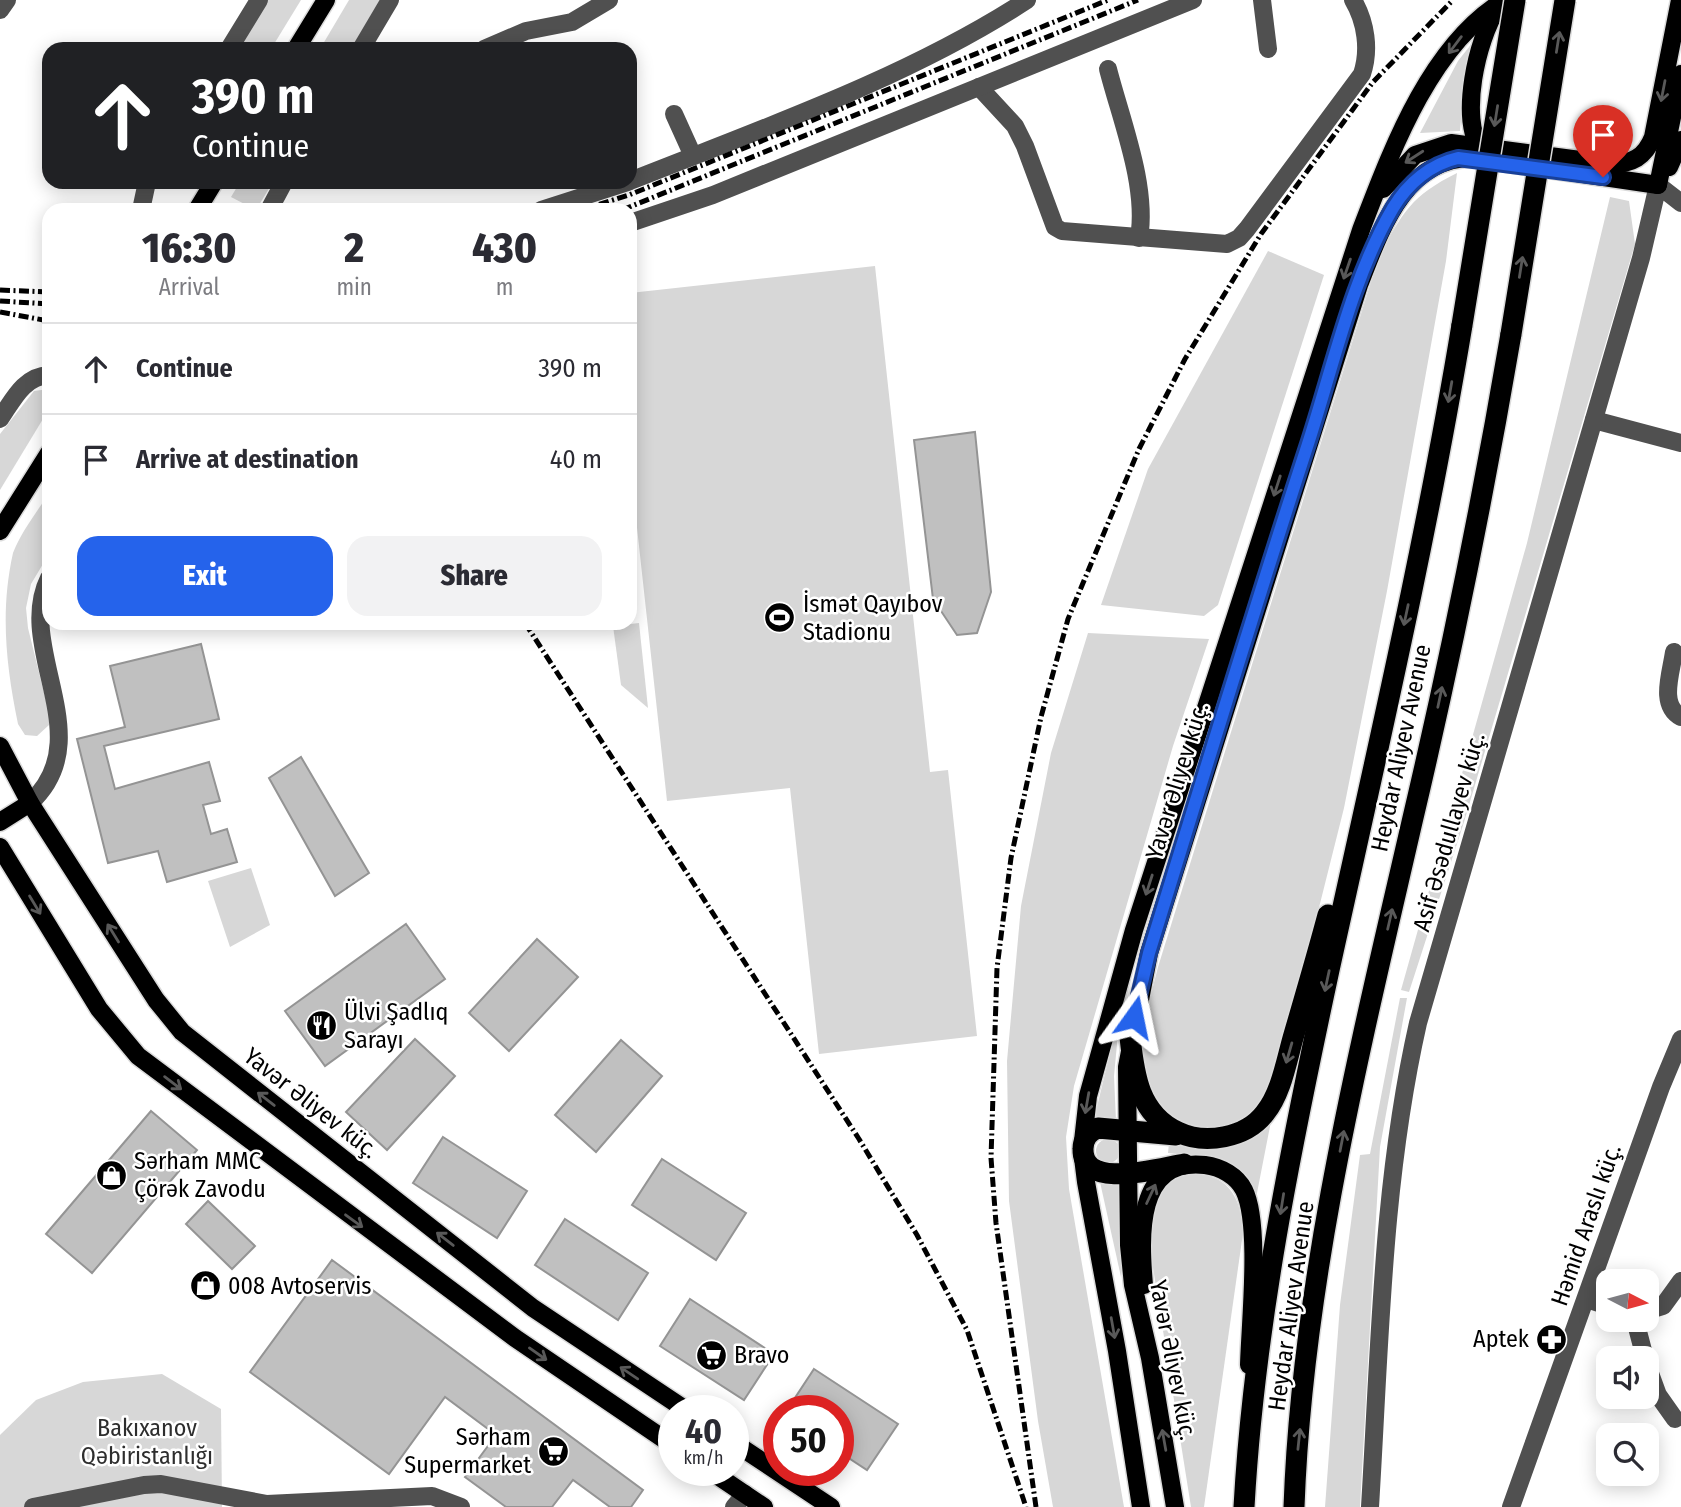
<!DOCTYPE html>
<html lang="en">
<head>
<meta charset="utf-8">
<style>
  :root { --surface:#fff; --page:#f2f2f3; --text:#2b2b33; --muted:#7c7c81; --line:#e1e1e2; --accent:#2563eb }
  body { margin:0; font-family:"Fira Sans Condensed",sans-serif; background:var(--page); color:var(--text); height:100vh; display:flex; flex-direction:column; font-size:26px; white-space:nowrap }
  * { box-sizing:border-box; margin:0 }
  p { font-size:23px; color:var(--muted) }
  .icon { flex:none; width:38px; height:38px; fill:none; stroke:currentColor; stroke-width:2; stroke-linecap:round; stroke-linejoin:round }
  .map { position:relative; flex:1; overflow:hidden }
  .side { position:absolute; left:42px; top:203px; width:595px; height:427px; display:flex; flex-direction:column; background:var(--surface); border-radius:21px; box-shadow:0 4px 18px #0003 }
  .side>* { flex:none }
  .guide { position:absolute; left:42px; top:42px; width:595px; height:147px; border-radius:21px; box-shadow:0 4px 18px #0003; background:#202124; color:#fff; overflow:hidden }
  .needle { width:46px; rotate:96deg }
  .buttons { position:absolute; left:1596px; top:1269px; display:grid; gap:14px }
  .buttons a { display:grid; place-items:center; width:63px; height:63px; border-radius:14px; background:var(--surface); box-shadow:0 4px 18px #0003; font-size:35px }
  .speed { position:absolute; left:658px; top:1395px; display:flex; gap:14px; font-size:35px; font-weight:700; text-align:center }
  .speed>* { display:grid; place-content:center; width:91px; height:91px; border-radius:50%; background:var(--surface); box-shadow:0 4px 18px #0003; line-height:1 }
  .speed small { font-size:18px; font-weight:400 }
  .speed .limit { border:10px solid #d22; background:#fff; color:#111 }
  .pin { position:absolute; display:grid; place-items:center; width:60px; height:60px; color:#fff; margin:-72px -30px; border-radius:50% 50% 50% 0; rotate:-45deg; box-shadow:0 0 7px #0007 }
  .pin .icon { rotate:45deg }
  .me { position:absolute; width:77px; margin:-38px; rotate:12deg; stroke-linejoin:round; filter:drop-shadow(0 0 5px #0008) }
  .turn { display:flex; align-items:center; gap:24px; height:147px; padding:0 35px; font-size:32px }
  .turn .icon { width:91px; height:91px; stroke-width:2.5 }
  .turn b { display:block; font-size:49px; line-height:60px }
  .eta { display:flex; justify-content:space-evenly; align-items:center; height:119px; text-align:center }
  .eta b { font-size:42px; font-weight:800; line-height:49px }
  .cta { display:flex; gap:14px; margin-top:auto; padding:14px 35px }
  .cta a { flex:1; height:80px; border-radius:21px; background:var(--accent); color:#fff; font-size:28px; font-weight:800; line-height:80px; text-align:center }
  .cta a+a { background:var(--page); color:var(--text) }
  ul { padding:0; list-style:none }
  li { display:flex; align-items:center; gap:21px; height:91px; padding:0 35px; border-top:2px solid var(--line) }
  li div { flex:1 }
  li b { display:block; font-size:26px }
  li em { font-style:normal }
  .map>svg:first-child { display:block }
</style>
</head>
<body>
<div class="map">
<svg width="1681" height="1507" viewBox="0 0 1681 1507">
  <rect width="100%" height="100%" fill="#fff"/>
  <g fill="#d7d7d7">
    <path d="M268,0h33l-30,49h-33z"/>
    <path d="M349,0h31l-29,49h-31z"/>
    <path d="M1473,42l-9,39 -4,50 -40,2 38,-72z"/>
    <path d="M1457,173l-11,88 -59,330 -43,217 -62,247 -8,32 -28,34 -39,11 -39,-12 -22,-31 -5,-25 2,-38 15,-59 221,-711c24,-44 32,-60 78,-83z"/>
    <path d="M240,182h33l-17,28 -25,-13z"/>
    <path d="M1610,197l19,4 6,43 -171,578 -55,170 -8,-2 126,-447z"/>
    <path d="M1268,251l56,24 -106,330 -14,11 -103,-11 47,-136z"/>
    <path d="M875,266l55,506 18,-2 29,266 -158,18 -29,-266 -123,13 -37,-337v-171z"/>
    <path d="M49,389v20l-49,81v-56l34,-43z"/>
    <path d="M49,493v61l-18,30 -5,24 2,20 22,89 -1,8 -12,11 -12,-1 -7,-11c-12,-58 -18,-113 -5,-171 8,-21 24,-41 36,-60z"/>
    <path d="M639,623l9,85 -27,-23 -8,-59z"/>
    <path d="M1088,633l121,6 -36,107 -99,340 -8,51 3,52 55,318h-71l-15,-86 -29,-220 -2,-140 14,-155 30,-153z"/>
    <path d="M251,868l19,57 -40,22 -22,-66z"/>
    <path d="M1400,998h7l-27,149 -20,360h-35l15,-202 20,-150 10,-1z"/>
    <path d="M1120,1012l-6,64 2,45 -22,-2z"/>
    <path d="M1272,1116l-16,82 -19,-30 -19,-10 -50,-5 1,-10z"/>
    <circle cx="1108" cy="1151" r="12"/>
    <path d="M1186,1173c41,0 55,21 57,60l-39,274h-13l-40,-252 2,-46 7,-18 9,-11z"/>
    <path d="M1123,1180l-2,97 -21,-95z"/>
    <path d="M162,1374l59,35 1,98h-222v-72l36,-35 47,-18z"/>
  </g>
  <g fill="#c0c0c0" stroke="#949494" stroke-width="2">
    <path d="M975,432l16,160 -14,41 -20,2 -24,-36 -19,-159z"/>
    <path d="M201,644l18,75 -115,27 11,43 94,-27 11,39 -17,4 8,29 16,-5 10,33 -70,20 -9,-31 -50,12 -31,-124 48,-12 -15,-61z"/>
    <path d="M301,757l68,116 -34,23 -66,-118z"/>
    <path d="M406,924l39,55 -120,87 -40,-55z"/>
    <path d="M537,939l41,38 -69,74 -40,-38z"/>
    <path d="M415,1039l40,37 -68,74 -41,-38z"/>
    <path d="M621,1040l41,36 -66,76 -41,-37z"/>
    <path d="M151,1111l46,39 -105,123 -46,-39z"/>
    <path d="M443,1137l84,54 -30,47 -84,-55z"/>
    <path d="M662,1159l84,54 -30,47 -84,-55z"/>
    <path d="M208,1201l47,45 -23,23 -46,-45z"/>
    <path d="M565,1219l83,54 -30,47 -83,-55z"/>
    <path d="M332,1260l311,230 -12,17h-21l-37,-27 -21,27h-46l-41,-30 31,-42 -51,-38 -56,77 -139,-102z"/>
    <path d="M690,1299l84,55 -30,46 -84,-54z"/>
    <path d="M814,1369l84,55 -31,46 -29,-19v-41h-51z"/>
  </g>
  <g fill="none" stroke-linecap="round" stroke-linejoin="round">
    <defs>
      <g id="major">
        <path d="M296,49l30,-49"/>
        <path d="M1481,149c-22,-30 -4,-110 16,-140"/>
        <path d="M1669,167l12,-27"/>
        <path d="M1658,185l23,-111"/>
        <path d="M1383,189l32,-34 36,-12 160,21c21,0 34,-7 42,-27l27,-137"/>
        <path d="M197,210l17,-28"/>
        <path d="M0,531l49,-78"/>
        <path d="M0,746l30,57 126,197 26,32 351,276 153,102"/>
        <path d="M0,822l30,-19"/>
        <path d="M0,847l99,162 39,47 377,282 159,108"/>
        <path d="M1144,1285c-4,-47 -9,-128 61,-120 16,2 32,11 39,25 17,34 6,134 5,175"/>
        <path d="M733,1442l98,65"/>
        <path d="M709,1470l55,37"/>
        <path d="M1141,1507l-24,-156 -31,-169 -4,-32 6,-54 46,-166 227,-700c30,-78 69,-186 144,-230"/>
        <path d="M1175,1507l-25,-149 -17,-73 -4,-40 -2,-178 22,-114 210,-668c21,-53 45,-129 115,-127l184,27"/>
      </g>
      <g id="highway">
        <path d="M1130,1037c4,38 9,77 48,95 27,13 68,6 87,-19 16,-20 21,-50 28,-75 12,-41 24,-82 35,-123"/>
        <path d="M1176,1135l-78,-7c-9,3 -15,11 -15,21 -1,42 76,19 101,15"/>
        <path d="M1244,1507c10,-181 47,-360 85,-537 47,-214 97,-428 133,-645"/>
        <path d="M1294,1507c8,-228 67,-463 118,-685 38,-161 71,-324 99,-488"/>
      </g>
    </defs>
    <use href="#major" stroke="#dbdbdb" stroke-width="21"/>
    <use href="#highway" stroke="#dbdbdb" stroke-width="24"/>
    <g stroke="#505050" stroke-width="18">
      <path d="M1262,0l6,49"/>
      <path d="M0,10l7,-10"/>
      <path d="M229,49l30,-49"/>
      <path d="M361,49l29,-49"/>
      <path d="M484,49l42,-18 46,-9 37,-22"/>
      <path d="M1108,69c13,51 40,117 31,169"/>
      <path d="M979,87l36,39 10,20 30,81 7,4 165,13 12,-6 8,-9 115,-155c8,-24 4,-52 -9,-74"/>
      <path d="M674,114l19,42"/>
      <path d="M630,181c131,-52 279,-104 397,-181"/>
      <path d="M141,210l6,-28"/>
      <path d="M269,210l15,-28"/>
      <path d="M541,210l87,-28"/>
      <path d="M630,223l83,-28 480,-195"/>
      <path d="M0,419c13,-19 24,-43 49,-44"/>
      <path d="M1594,420l87,23"/>
      <path d="M1674,652c-3,22 -15,53 7,65"/>
      <path d="M30,803c71,-65 -16,-155 19,-225"/>
      <path d="M1586,1299l22,7"/>
      <path d="M1647,1311l16,-5 18,-25"/>
      <path d="M1635,1320l10,38"/>
      <path d="M1647,1365l11,30 17,24"/>
      <path d="M33,1507l111,-22 17,-1 106,20 165,-8 29,11"/>
      <path d="M734,1507l11,-13"/>
      <path d="M1370,1507c10,-162 12,-325 48,-484l223,-765 17,-73 23,18"/>
      <path d="M1511,1507l150,-420 20,-48"/>
    </g>
    <use href="#major" stroke="#000" stroke-width="18"/>
    <use href="#highway" stroke="#000" stroke-width="21"/>
    <g stroke="#000" stroke-width="5" stroke-dasharray="10 3.5 2 3.5" stroke-linecap="butt">
      <path d="M581,210l48,-15 479,-195"/>
      <path d="M622,210l516,-210"/>
      <path d="M0,290l49,2"/>
      <path d="M0,301l49,3"/>
      <path d="M0,312l49,9"/>
      <path d="M525,623l334,516 58,96 50,95 59,177"/>
      <path d="M1036,1507l-40,-284 -5,-65 6,-190 14,-110 30,-141 27,-98 71,-170 46,-90 76,-125 112,-152 80,-82"/>
    </g>
    <defs>
      <g id="highway-bridge">
        <path d="M1462,325l53,-325"/>
        <path d="M1511,334l54,-334"/>
      </g>
    </defs>
    <use href="#highway-bridge" stroke="#dbdbdb" stroke-width="24" stroke-linecap="butt"/>
    <use href="#highway-bridge" stroke="#000" stroke-width="21"/>
  </g>
  <defs><path id="oneway-shaft" d="M-6 0H5M1.5-3L5.5 0L1.5 3" fill="none" stroke-width="1.6" stroke-linecap="round" stroke-linejoin="round" transform="scale(1.75)"/></defs>
  <g stroke="#595959">
    <use href="#oneway-shaft" transform="translate(1558 42) rotate(-81)"/>
    <use href="#oneway-shaft" transform="translate(1455 45) rotate(127)"/>
    <use href="#oneway-shaft" transform="translate(1663 91) rotate(101)"/>
    <use href="#oneway-shaft" transform="translate(1496 116) rotate(99)"/>
    <use href="#oneway-shaft" transform="translate(1414 157) rotate(147)"/>
    <use href="#oneway-shaft" transform="translate(1521 267) rotate(-81)"/>
    <use href="#oneway-shaft" transform="translate(1347 269) rotate(109)"/>
    <use href="#oneway-shaft" transform="translate(1450 392) rotate(100)"/>
    <use href="#oneway-shaft" transform="translate(1277 486) rotate(108)"/>
    <use href="#oneway-shaft" transform="translate(1406 615) rotate(102)"/>
    <use href="#oneway-shaft" transform="translate(1440 697) rotate(-78)"/>
    <use href="#oneway-shaft" transform="translate(1149 885) rotate(108)"/>
    <use href="#oneway-shaft" transform="translate(35 905) rotate(59)"/>
    <use href="#oneway-shaft" transform="translate(1390 919) rotate(-77)"/>
    <use href="#oneway-shaft" transform="translate(113 933) rotate(-122)"/>
    <use href="#oneway-shaft" transform="translate(1327 981) rotate(102)"/>
    <use href="#oneway-shaft" transform="translate(1289 1053) rotate(106)"/>
    <use href="#oneway-shaft" transform="translate(173 1083) rotate(37)"/>
    <use href="#oneway-shaft" transform="translate(266 1099) rotate(-142)"/>
    <use href="#oneway-shaft" transform="translate(1087 1103) rotate(100)"/>
    <use href="#oneway-shaft" transform="translate(1342 1141) rotate(-79)"/>
    <use href="#oneway-shaft" transform="translate(1151 1194) rotate(-65)"/>
    <use href="#oneway-shaft" transform="translate(1282 1204) rotate(99)"/>
    <use href="#oneway-shaft" transform="translate(354 1221) rotate(36)"/>
    <use href="#oneway-shaft" transform="translate(445 1239) rotate(-142)"/>
    <use href="#oneway-shaft" transform="translate(1113 1328) rotate(80)"/>
    <use href="#oneway-shaft" transform="translate(538 1354) rotate(35)"/>
    <use href="#oneway-shaft" transform="translate(629 1373) rotate(-146)"/>
    <use href="#oneway-shaft" transform="translate(1299 1439) rotate(-84)"/>
    <use href="#oneway-shaft" transform="translate(1164 1440) rotate(-100)"/>
  </g>
  <g fill="none" stroke-linecap="round" stroke-linejoin="round">
    <defs>
      <path id="route" d="M1134,1017l15,-64c52,-168 103,-338 158,-506 26,-79 44,-167 86,-239 15,-25 38,-44 65,-50l145,19"/>
    </defs>
    <use href="#route" stroke="#184099" stroke-width="18"/>
    <use href="#route" stroke="#2563eb" stroke-width="12"/>
  </g>
  <defs>
    <symbol id="stadium-disc" viewBox="-11 -11 22 22"><circle r="9.5" fill="#000" stroke="#fff"/><path d="M0-5a6.5 5 0 1 0 0 10a6.5 5 0 1 0 0-10ZM-3.5-1.8h7v3.6h-7Z" fill="#fff"/></symbol>
    <symbol id="restaurant-disc" viewBox="-11 -11 22 22"><circle r="9.5" fill="#000" stroke="#fff"/><path d="M-5-6h1v4h1v-4h1v4h1v-4h1v5L-1.5 .5V6h-2V.5L-5-1ZM5-6V6H3V1.5H1.5Q1.5-4 5-6Z" fill="#fff"/></symbol>
    <symbol id="shop-disc" viewBox="-11 -11 22 22"><circle r="9.5" fill="#000" stroke="#fff"/><path d="M-5-2.5h2.3a2.7 3.5 0 0 1 5.4 0H5L5.5 6h-11ZM-1.5-2.5h3a1.5 2.3 0 0 0-3 0Z" fill="#fff"/></symbol>
    <symbol id="pharmacy-disc" viewBox="-11 -11 22 22"><circle r="9.5" fill="#000" stroke="#fff"/><path d="M-2-6h4v4h4v4h-4v4h-4v-4h-4v-4h4Z" fill="#fff"/></symbol>
    <symbol id="supermarket-disc" viewBox="-11 -11 22 22"><circle r="9.5" fill="#000" stroke="#fff"/><path d="M-6-5.5h2.5l.6 2H6L4.5 2H-2.5L-4.4-4H-6ZM-1.5 3.2a1.3 1.3 0 1 0 .1 0ZM3 3.2a1.3 1.3 0 1 0 .1 0Z" fill="#fff"/></symbol>
  </defs>
  <g fill-rule="evenodd">
    <use href="#stadium-disc" x="762" y="600" width="35" height="35"/>
    <use href="#restaurant-disc" x="304" y="1008" width="35" height="35"/>
    <use href="#shop-disc" x="94" y="1158" width="35" height="35"/>
    <use href="#shop-disc" x="188" y="1268" width="35" height="35"/>
    <use href="#pharmacy-disc" x="1534" y="1322" width="35" height="35"/>
    <use href="#supermarket-disc" x="694" y="1338" width="35" height="35"/>
    <use href="#supermarket-disc" x="536" y="1434" width="35" height="35"/>
  </g>
  <g text-anchor="middle" dominant-baseline="central" stroke-width="5" stroke-linejoin="round" paint-order="stroke">
    <g font-size="24" fill="#000" stroke="#fff" text-anchor="start">
      <text x="803" y="604">İsmət Qayıbov<tspan x="803" dy="28">Stadionu</tspan></text>
      <text x="344" y="1012">Ülvi Şadlıq<tspan x="344" dy="28">Sarayı</tspan></text>
      <text x="134" y="1161">Sərham MMC<tspan x="134" dy="28">Çörək Zavodu</tspan></text>
      <text x="228" y="1286">008 Avtoservis</text>
      <text x="1529" y="1339" text-anchor="end">Aptek</text>
      <text x="734" y="1355">Bravo</text>
      <text x="531" y="1437" text-anchor="end">Sərham<tspan x="531" dy="28">Supermarket</tspan></text>
    </g>
    <g font-size="24" fill="#000" stroke="#fff">
      <text transform="translate(1401 748) rotate(-78)">Heydar Aliyev Avenue</text>
      <text transform="translate(1177 781) rotate(-73)">Yavər Əliyev küç.</text>
      <text transform="translate(1449 832) rotate(-74)">Asif Əsədullayev küç.</text>
      <text transform="translate(311 1103) rotate(38)">Yavər Əliyev küç.</text>
      <text transform="translate(1586 1225) rotate(-71)">Həmid Araslı küç.</text>
      <text transform="translate(1291 1306) rotate(-82)">Heydar Aliyev Avenue</text>
      <text transform="translate(1173 1360) rotate(79)">Yavər Əliyev küç.</text>
    </g>
    <g font-size="24" fill="#2e2e2e" stroke="#fff">
      <text x="147" y="1428">Bakıxanov<tspan x="147" dy="28">Qəbiristanlığı</tspan></text>
    </g>
  </g>
</svg>
<div class="buttons">
<a><svg class="needle" viewBox="-14 -14 28 28"><path d="M0-13l5 13h-10z" fill="#e53935"/><path d="M0 13l5-13h-10z" fill="#7c7c81"/></svg></a>
<a><svg class="icon" aria-label="sound" viewBox="0 0 24 24"><path d="M4 9h4l5-4v14l-5-4H4zM17 9q2 3 0 6"/></svg></a>
<a><svg class="icon" aria-label="search" viewBox="0 0 24 24"><circle cx="10" cy="10" r="6"/><path d="M15 15l6 6"/></svg></a>
</div>
<div class="speed"><div>40<small>km/h</small></div><div class="limit">50</div></div>
<div class="pin" style="left:1603px;top:177px;background:#d93025"><svg class="icon" aria-label="arrive" viewBox="0 0 24 24"><path d="M6 21V4h12l-3 4 3 4H6"/></svg></div>
<svg class="me" style="left:1134px;top:1017px" viewBox="-20 -20 40 40"><path d="M0-17L14 15 0 8-14 15z" fill="#2563eb" stroke="#fff" stroke-width="4"/></svg>
<div class="guide">
<div class="turn"><svg class="icon" aria-label="ahead" viewBox="0 0 24 24"><path d="M12 20V5M6 11l6-6 6 6"/></svg><div><b>390 m</b>Continue</div></div>
</div>
<section class="side">
<div class="eta">
<div><b>16:30</b><p>Arrival</p></div>
<div><b>2</b><p>min</p></div>
<div><b>430</b><p>m</p></div>
</div>
<ul>
<li><svg class="icon" aria-label="ahead" viewBox="0 0 24 24"><path d="M12 20V5M6 11l6-6 6 6"/></svg><div><b>Continue</b></div><em>390 m</em></li>
<li><svg class="icon" aria-label="arrive" viewBox="0 0 24 24"><path d="M6 21V4h12l-3 4 3 4H6"/></svg><div><b>Arrive at destination</b></div><em>40 m</em></li>
</ul>
<div class="cta"><a>Exit</a><a>Share</a></div>
</section>
</div>
</body>
</html>
